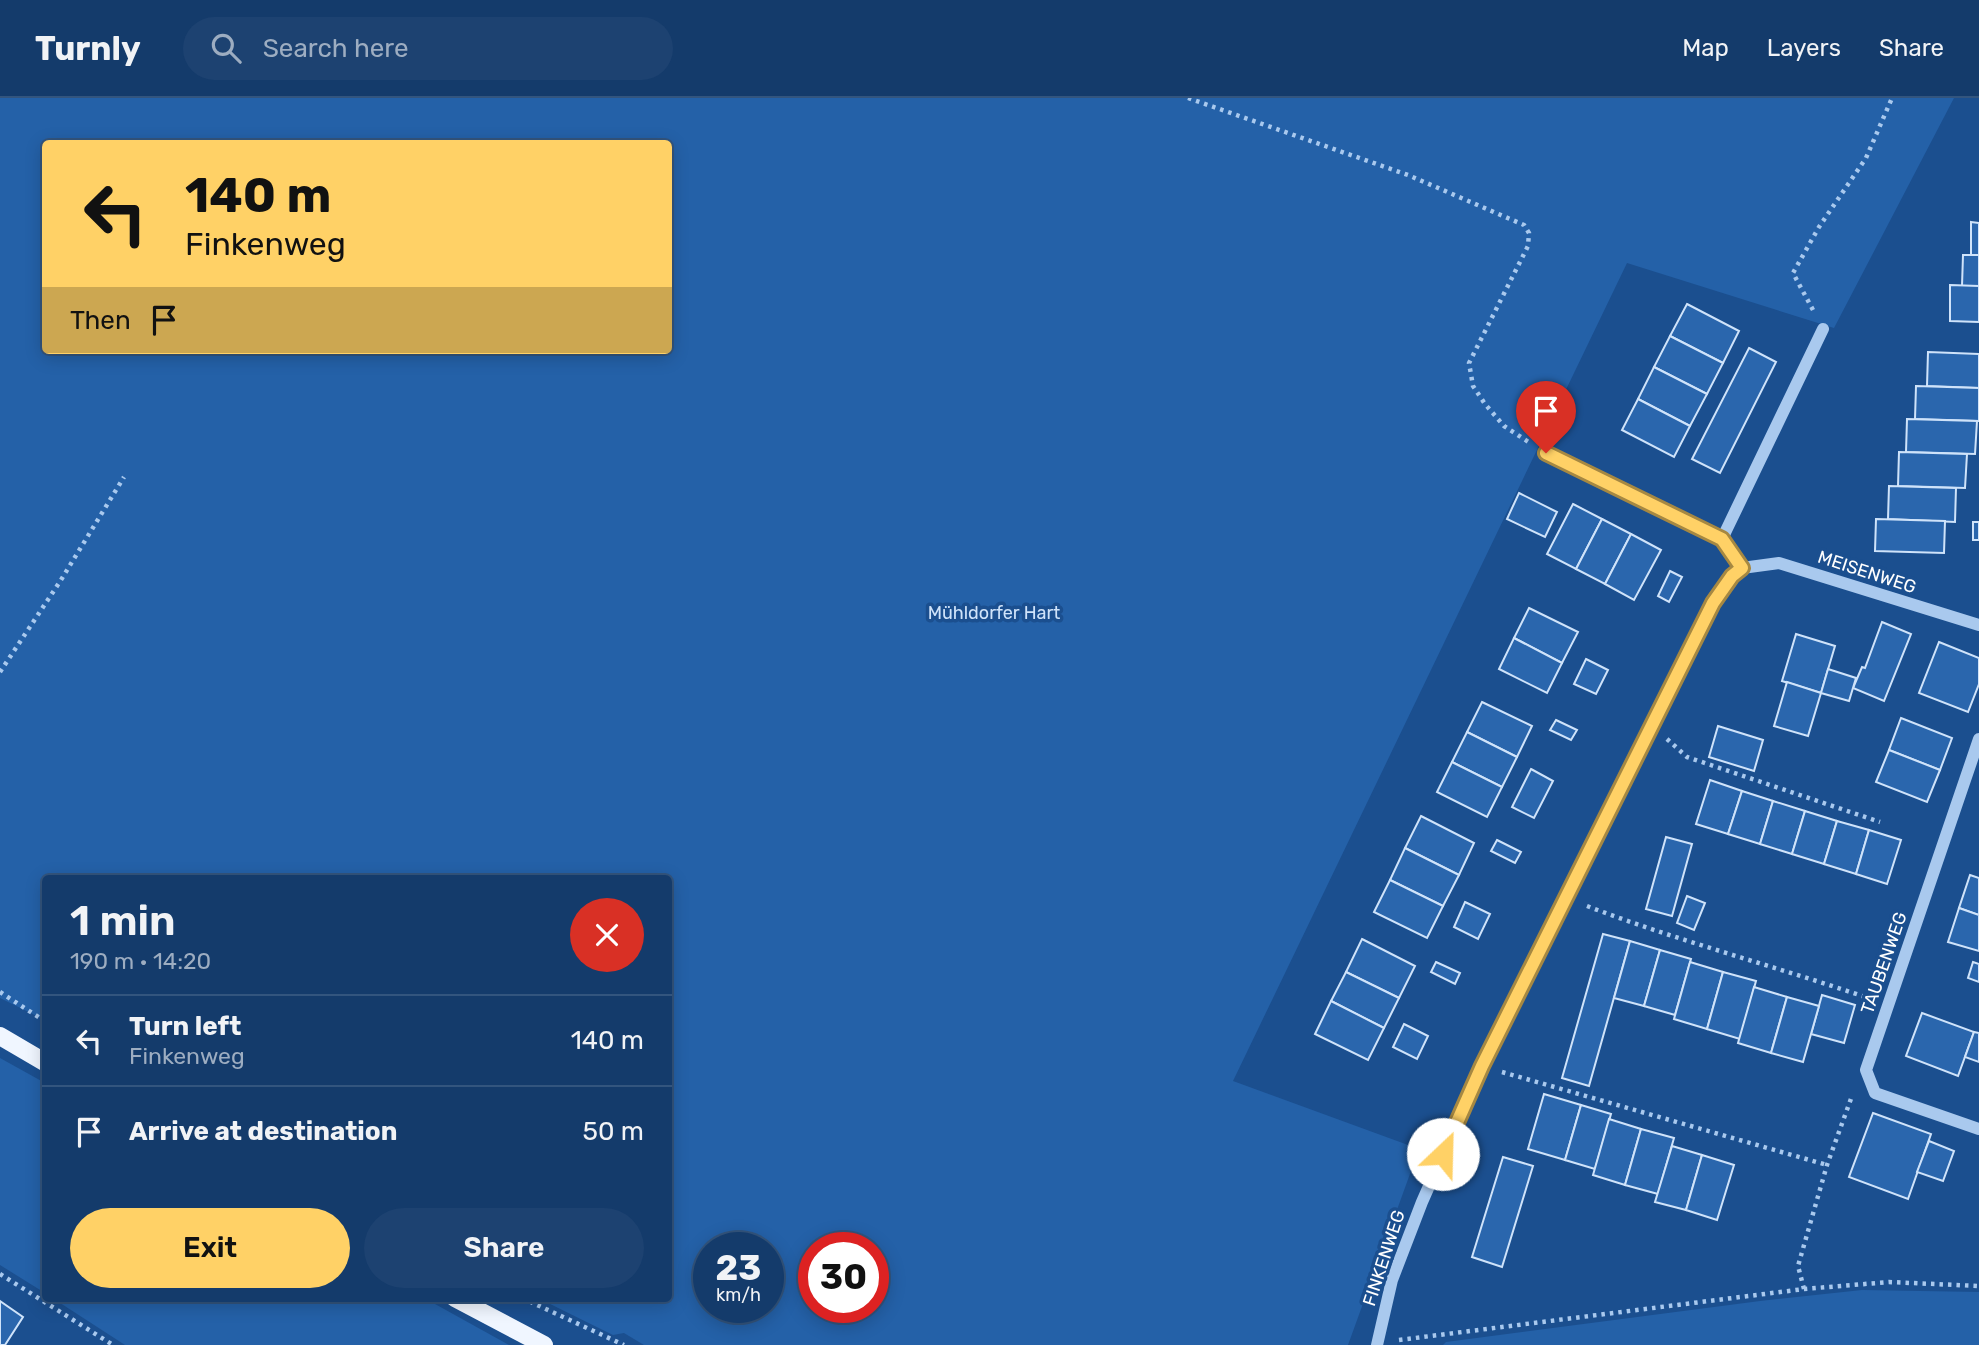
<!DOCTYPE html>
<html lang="en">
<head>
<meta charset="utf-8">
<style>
  :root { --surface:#143b6b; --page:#1d4271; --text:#f1f3f6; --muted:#9dadc1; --line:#33557e; --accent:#ffd166 }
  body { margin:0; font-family:Rubik,sans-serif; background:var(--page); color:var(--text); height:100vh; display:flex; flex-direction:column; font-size:26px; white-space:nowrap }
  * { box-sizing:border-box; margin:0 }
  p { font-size:23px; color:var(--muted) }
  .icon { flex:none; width:38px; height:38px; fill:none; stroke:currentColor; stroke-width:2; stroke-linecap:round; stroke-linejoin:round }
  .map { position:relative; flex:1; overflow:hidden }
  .side { position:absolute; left:42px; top:777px; width:630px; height:427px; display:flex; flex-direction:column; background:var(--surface); border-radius:7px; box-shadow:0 4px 18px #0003,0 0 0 2px var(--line) }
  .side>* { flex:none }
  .guide { position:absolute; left:42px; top:42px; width:630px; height:214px; border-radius:7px; box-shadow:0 4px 18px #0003,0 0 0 2px var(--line); background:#ffd166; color:#111; overflow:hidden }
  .speed { position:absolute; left:693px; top:1134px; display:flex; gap:14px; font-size:35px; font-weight:700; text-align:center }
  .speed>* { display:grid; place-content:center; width:91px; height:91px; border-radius:50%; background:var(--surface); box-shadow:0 4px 18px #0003,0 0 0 2px var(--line); line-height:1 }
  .speed small { font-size:18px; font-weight:400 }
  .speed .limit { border:10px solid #d22; background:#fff; color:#111 }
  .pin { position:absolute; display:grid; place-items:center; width:60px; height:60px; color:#fff; margin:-72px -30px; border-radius:50% 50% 50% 0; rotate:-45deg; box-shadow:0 0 7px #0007 }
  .pin .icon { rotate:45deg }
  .me { position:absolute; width:77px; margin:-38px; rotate:24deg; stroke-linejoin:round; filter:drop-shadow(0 0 5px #0008) }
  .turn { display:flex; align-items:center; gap:24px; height:147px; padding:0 28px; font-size:32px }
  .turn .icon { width:91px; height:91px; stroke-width:2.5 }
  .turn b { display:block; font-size:49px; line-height:60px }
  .then { display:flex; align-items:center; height:66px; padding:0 28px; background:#0003; gap:14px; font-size:26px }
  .round { display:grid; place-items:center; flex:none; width:74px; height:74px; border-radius:37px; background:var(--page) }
  .summary { display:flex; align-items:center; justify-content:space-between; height:119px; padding:0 28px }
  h1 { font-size:42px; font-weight:600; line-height:52px }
  .primary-button { display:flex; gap:14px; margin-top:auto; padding:14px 28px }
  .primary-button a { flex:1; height:80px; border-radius:42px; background:var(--accent); color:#111; font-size:28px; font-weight:600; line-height:80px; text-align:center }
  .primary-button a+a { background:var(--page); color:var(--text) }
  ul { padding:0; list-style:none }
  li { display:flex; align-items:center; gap:21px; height:91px; padding:0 28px; border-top:2px solid var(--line) }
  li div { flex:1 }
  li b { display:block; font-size:26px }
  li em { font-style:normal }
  header { display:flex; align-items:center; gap:42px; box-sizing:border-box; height:98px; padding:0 35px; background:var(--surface); border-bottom:2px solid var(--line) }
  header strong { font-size:33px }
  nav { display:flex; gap:38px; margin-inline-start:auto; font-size:24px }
  .search { width:490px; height:63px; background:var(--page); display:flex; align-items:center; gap:18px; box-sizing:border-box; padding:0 24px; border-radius:38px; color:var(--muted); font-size:26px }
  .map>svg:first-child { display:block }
</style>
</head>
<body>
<header>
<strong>Turnly</strong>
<div class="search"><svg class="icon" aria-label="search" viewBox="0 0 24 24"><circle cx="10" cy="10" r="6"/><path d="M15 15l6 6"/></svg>Search here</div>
<nav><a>Map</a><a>Layers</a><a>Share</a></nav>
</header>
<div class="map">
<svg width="1979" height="1247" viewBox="0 0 1979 1247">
  <rect width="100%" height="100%" fill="#1b4f8f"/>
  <g fill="#2461a8" fill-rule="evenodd">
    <path d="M0,0h1954l-120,230 -207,-65 -394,818 186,68 -71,196h-704l-20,-12 -11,2 -73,-36 128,-1v-420h-622l-1,142 -45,-22zM46,46h622v206h-622zM709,1150h59v59h-59zM814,1150h59v59h-59z"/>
    <path d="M0,960l45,25v210l-45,-28z"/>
    <path d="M1862,1192l117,2v53h-536l3,-3 314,-41z"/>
    <path d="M54,1201h372l83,46h-384z"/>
  </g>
  <g fill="#2a66ad" stroke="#cfe3fa" stroke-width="2">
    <path d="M1971,124l8,1v32h-8z"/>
    <path d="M1963,157h16v31h-17z"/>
    <path d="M1950,187l29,1v36l-29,-1z"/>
    <path d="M1687,206l52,27 -16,32 -53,-27z"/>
    <path d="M1670,238l53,27 -16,31 -53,-27z"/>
    <path d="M1749,250l27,14 -56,111 -28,-14z"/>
    <path d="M1928,254l51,2v34l-52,-2z"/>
    <path d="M1654,269l53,27 -17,32 -52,-27z"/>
    <path d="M1916,288l63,2v33l-64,-2z"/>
    <path d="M1638,301l52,27 -16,31 -52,-27z"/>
    <path d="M1907,321l70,2 -2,33 -69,-2z"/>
    <path d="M1899,354l68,2 -2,34 -67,-2z"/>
    <path d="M1889,388l67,2 -1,34 -67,-3z"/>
    <path d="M1519,395l38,19 -12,25 -38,-18z"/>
    <path d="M1573,406l29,15 -26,50 -29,-15z"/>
    <path d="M1602,421l29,15 -26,50 -29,-15z"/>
    <path d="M1876,421l69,2 -1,32 -69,-2z"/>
    <rect x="1973" y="424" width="6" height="18"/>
    <path d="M1631,436l30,16 -27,50 -29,-16z"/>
    <path d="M1670,473l12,6 -13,25 -11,-6z"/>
    <path d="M1529,510l49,24 -16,31 -48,-25z"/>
    <path d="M1882,524l29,12 -27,67 -31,-13 9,-21 3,1z"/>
    <path d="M1796,536l39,12 -14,47 -39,-12z"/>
    <path d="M1514,540l48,25 -15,30 -48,-24z"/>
    <path d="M1939,544l40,16v26l-11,28 -49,-19z"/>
    <path d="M1586,561l22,11 -12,24 -22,-10z"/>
    <path d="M1828,571l28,9 -7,23 -28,-8z"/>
    <path d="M1787,584l34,11 -13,43 -34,-10z"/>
    <path d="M1482,604l50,24 -15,31 -50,-25z"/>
    <path d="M1901,620l51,20 -12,32 -51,-20z"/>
    <path d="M1556,622l21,10 -6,10 -21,-10z"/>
    <path d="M1718,628l45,14 -9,31 -45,-14z"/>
    <path d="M1467,634l50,25 -15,30 -50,-25z"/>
    <path d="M1889,652l51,20 -13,32 -51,-20z"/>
    <path d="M1452,664l50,25 -15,30 -50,-25z"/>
    <path d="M1531,671l22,12 -19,37 -22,-11z"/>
    <path d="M1710,682l32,11 -14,43 -32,-10z"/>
    <path d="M1742,693l31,10 -13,43 -32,-10z"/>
    <path d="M1773,703l32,10 -13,43 -32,-10z"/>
    <path d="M1805,713l32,10 -13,43 -32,-10z"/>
    <path d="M1421,718l53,27 -15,32 -54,-27z"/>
    <path d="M1837,723l32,9 -13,44 -32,-10z"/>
    <path d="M1869,732l32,10 -14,44 -31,-10z"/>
    <path d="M1666,739l26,7 -20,72 -26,-7z"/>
    <path d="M1497,742l24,12 -6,11 -24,-12z"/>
    <path d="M1405,750l54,27 -16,31 -53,-26z"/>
    <path d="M1970,777l9,3v37l-20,-7z"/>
    <path d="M1390,782l53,26 -16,32 -53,-26z"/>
    <path d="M1687,798l18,7 -11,27 -17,-7z"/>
    <path d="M1465,804l25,12 -12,25 -24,-12z"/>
    <path d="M1959,810l20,7v36l-31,-9z"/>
    <path d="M1603,836l27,7 -41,145 -27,-8z"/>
    <path d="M1362,841l53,27 -16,32 -53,-26z"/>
    <path d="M1630,843l30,9 -16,56 -30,-8z"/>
    <path d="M1660,852l31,9 -16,56 -31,-9z"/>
    <path d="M1436,864l24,11 -5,11 -24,-12z"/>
    <path d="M1690,864l33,10 -16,57 -33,-10z"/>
    <path d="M1973,864l6,2v18l-11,-4z"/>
    <path d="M1346,874l53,26 -15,30 -53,-27z"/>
    <path d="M1723,874l33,9 -16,58 -33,-10z"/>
    <path d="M1754,889l33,10 -16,56 -33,-10z"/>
    <path d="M1822,897l33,10 -11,38 -33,-9z"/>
    <path d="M1787,899l32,9 -16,56 -32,-9z"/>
    <path d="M1331,903l53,27 -16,32 -53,-26z"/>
    <path d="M1922,915l52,19 -16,44 -52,-20z"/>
    <path d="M1404,926l24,12 -11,23 -24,-12z"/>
    <path d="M1974,934l5,1v29l-14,-5z"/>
    <path d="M1544,996l37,11 -16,55 -37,-11z"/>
    <path d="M1581,1007l30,9 -16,55 -30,-9z"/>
    <path d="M1873,1015l58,21 -23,65 -59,-22z"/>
    <path d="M1609,1021l32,10 -16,56 -32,-10z"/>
    <path d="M1641,1031l33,9 -16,56 -33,-9z"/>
    <path d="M1929,1043l25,10 -11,30 -26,-9z"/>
    <path d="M1672,1048l30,9 -16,55 -31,-8z"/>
    <path d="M1702,1057l32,10 -17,55 -31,-10z"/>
    <path d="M1503,1059l30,9 -31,101 -30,-10z"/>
    <path d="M0,1203l23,16 -18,28h-5z"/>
  </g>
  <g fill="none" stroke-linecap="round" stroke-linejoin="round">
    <g stroke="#a9c9ee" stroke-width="4.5" stroke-dasharray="3.5 5" stroke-linecap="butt">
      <path d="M1188,0l220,77 116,50 5,8 -1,13 -59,117 4,23 12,18 19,22 26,17"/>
      <path d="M1813,212l-20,-37 26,-46 47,-69 26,-60"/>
      <path d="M0,574l61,-92 63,-103"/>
      <path d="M1667,641l20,18 193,65"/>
      <path d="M1587,808c91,35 188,60 281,92"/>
      <path d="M0,894l46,30"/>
      <path d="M1502,974l325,93"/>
      <path d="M0,1176l113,71"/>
      <path d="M1804,1191l-6,-23 29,-101 25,-69"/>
      <path d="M522,1200l102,47"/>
      <path d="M1399,1242l405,-51 85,-7 90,4"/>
    </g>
    <g stroke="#a9c9ee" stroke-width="12">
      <path d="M1546,355l176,86 20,29"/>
      <path d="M1722,441l101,-210"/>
      <path d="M1742,470l37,-5 200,62"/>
      <path d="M1979,641l-113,331 9,23 104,36"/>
      <path d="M1377,1247l15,-65 30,-78 60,-136 231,-463 19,-27 10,-8"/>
    </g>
    <g stroke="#f0f6ff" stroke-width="18">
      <path d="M0,938l46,27"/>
      <path d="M455,1200l89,47"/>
    </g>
  </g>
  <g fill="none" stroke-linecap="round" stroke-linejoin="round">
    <defs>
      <path id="route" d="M1443,1056l39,-88 231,-463 19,-27 10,-8 -20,-29 -176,-86"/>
    </defs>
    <use href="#route" stroke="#a68842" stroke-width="18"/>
    <use href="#route" stroke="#ffd166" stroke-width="12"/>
  </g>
  <g text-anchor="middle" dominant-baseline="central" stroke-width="7" stroke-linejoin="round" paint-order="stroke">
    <g font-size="18" fill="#fff" stroke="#1b4f8f">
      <text transform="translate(1867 474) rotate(18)">MEISENWEG</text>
      <text transform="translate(1884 865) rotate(-71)">TAUBENWEG</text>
      <text transform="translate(1384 1160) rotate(-72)">FINKENWEG</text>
    </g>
    <g font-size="18" fill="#cfe3fa" stroke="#1b4f8f">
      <text x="994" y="515">Mühldorfer Hart</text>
    </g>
  </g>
</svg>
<div class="speed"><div>23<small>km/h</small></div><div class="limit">30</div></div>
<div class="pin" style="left:1546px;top:355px;background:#d93025"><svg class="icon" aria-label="arrive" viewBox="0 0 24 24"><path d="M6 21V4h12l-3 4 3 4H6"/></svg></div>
<svg class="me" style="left:1443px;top:1056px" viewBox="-20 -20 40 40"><circle r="19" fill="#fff"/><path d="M0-13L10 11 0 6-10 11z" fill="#ffd166"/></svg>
<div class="guide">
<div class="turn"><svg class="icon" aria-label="left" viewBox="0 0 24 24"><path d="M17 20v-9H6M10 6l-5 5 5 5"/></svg><div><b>140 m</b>Finkenweg</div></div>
<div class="then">Then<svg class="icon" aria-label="arrive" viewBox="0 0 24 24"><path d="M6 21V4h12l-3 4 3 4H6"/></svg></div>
</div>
<section class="side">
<div class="summary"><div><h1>1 min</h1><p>190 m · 14:20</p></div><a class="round" style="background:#d93025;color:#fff"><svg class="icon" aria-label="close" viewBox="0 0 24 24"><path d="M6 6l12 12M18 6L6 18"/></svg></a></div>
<ul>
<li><svg class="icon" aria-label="left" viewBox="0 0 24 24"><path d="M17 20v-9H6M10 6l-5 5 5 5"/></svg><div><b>Turn left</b><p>Finkenweg</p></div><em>140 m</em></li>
<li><svg class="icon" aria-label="arrive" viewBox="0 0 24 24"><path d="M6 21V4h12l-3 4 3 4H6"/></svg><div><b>Arrive at destination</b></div><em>50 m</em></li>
</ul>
<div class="primary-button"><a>Exit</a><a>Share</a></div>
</section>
</div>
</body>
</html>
